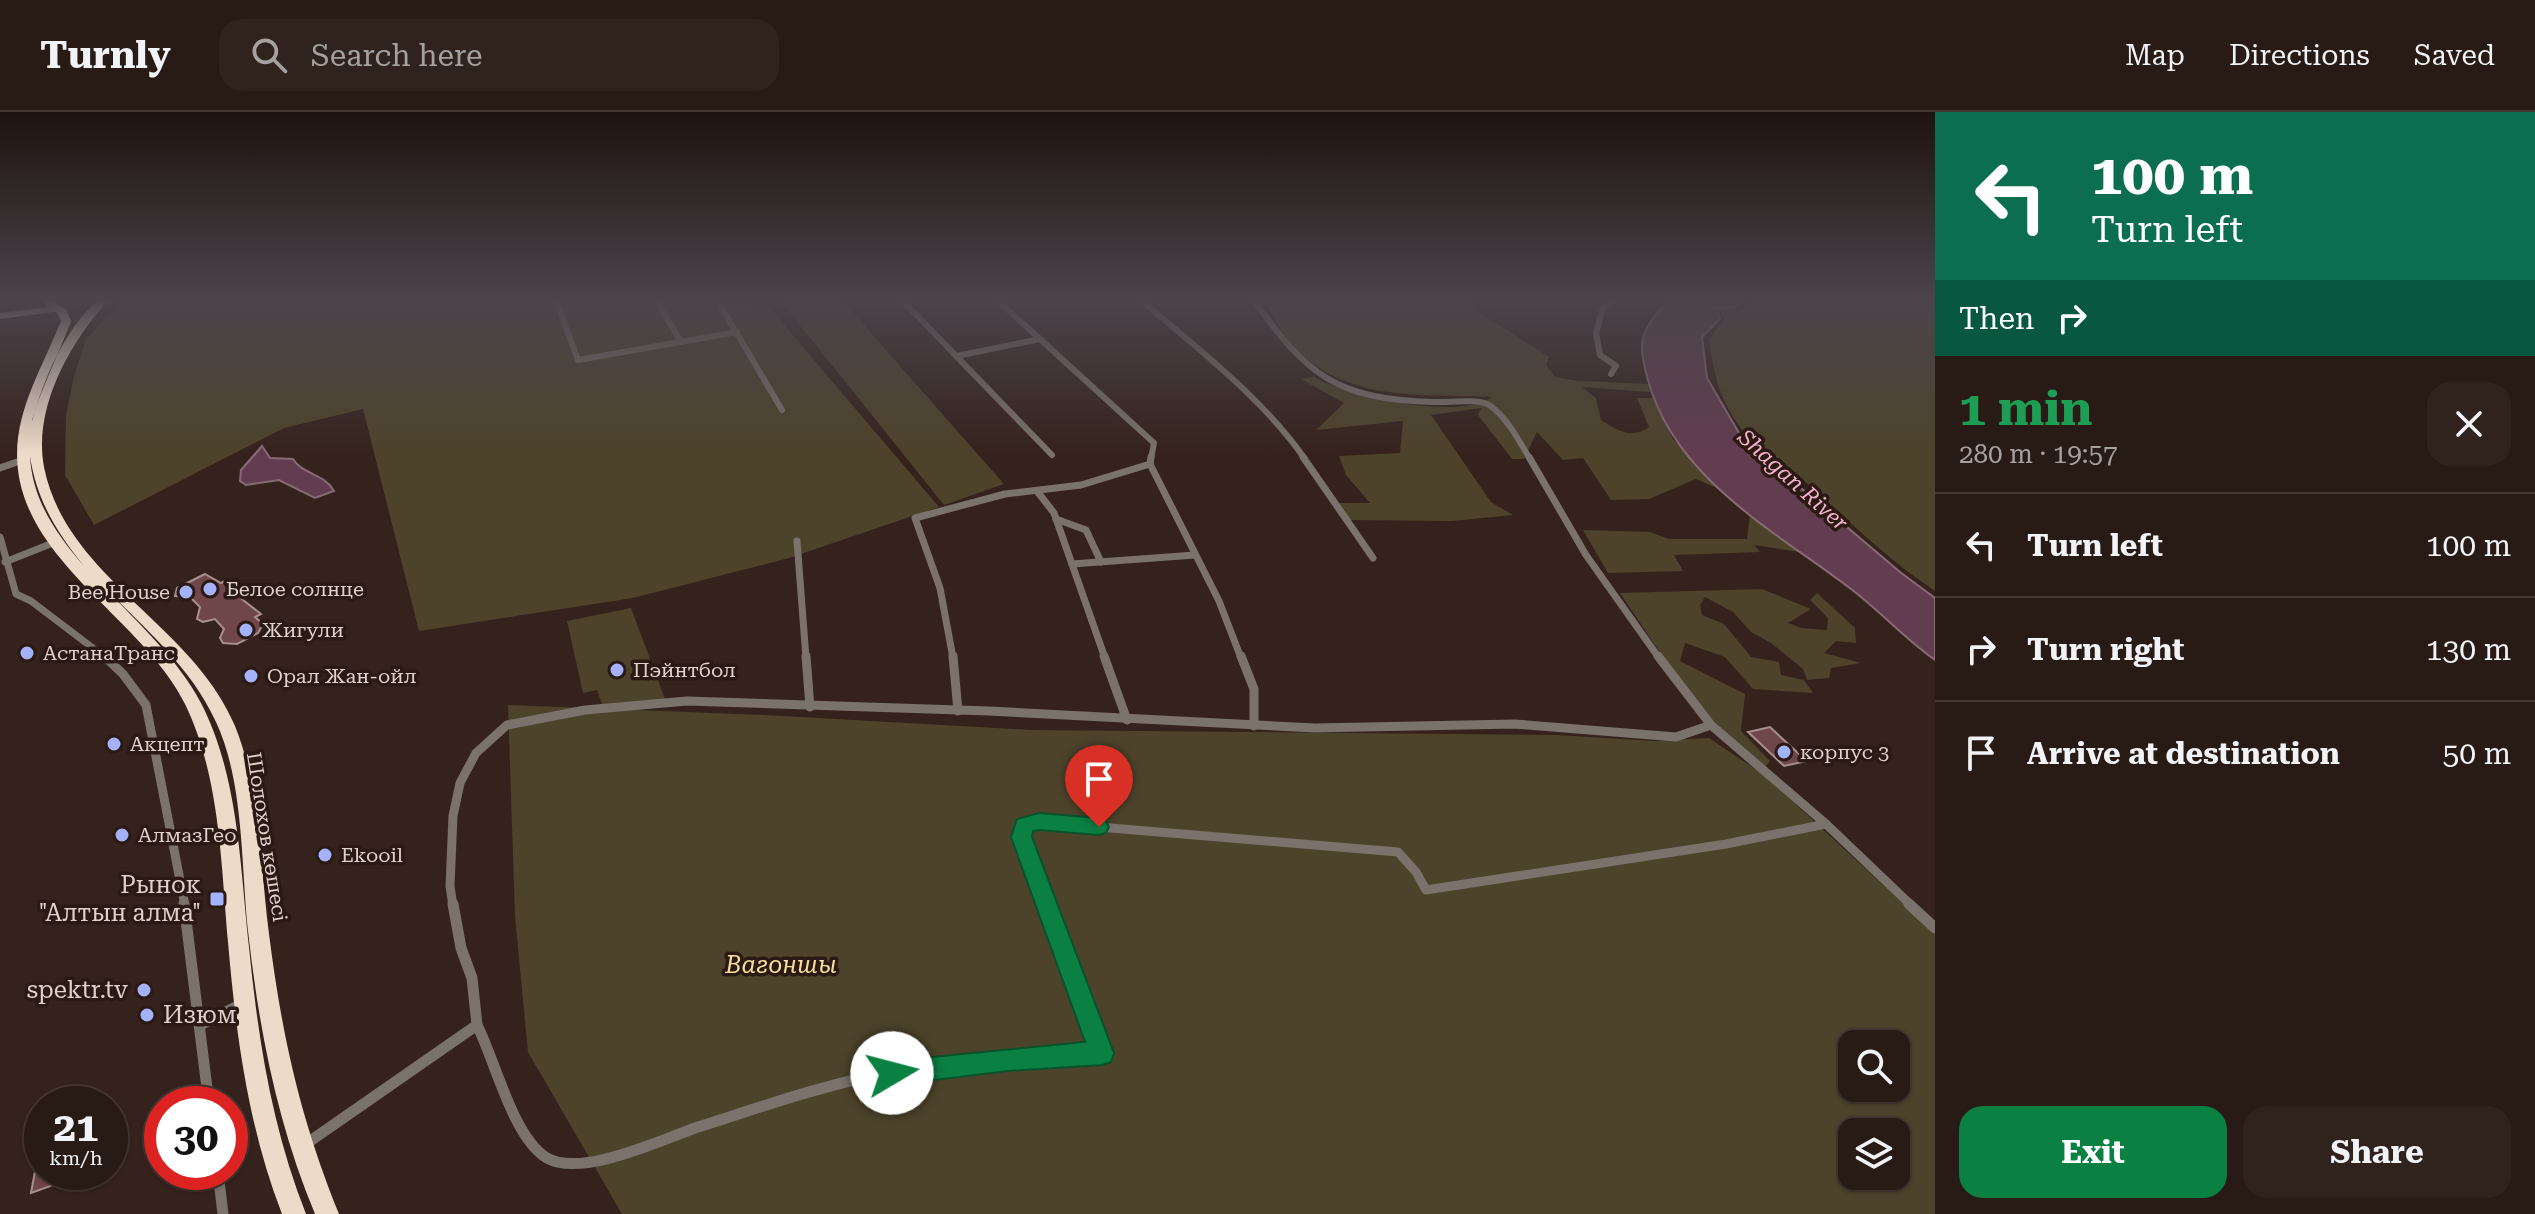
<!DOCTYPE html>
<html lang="en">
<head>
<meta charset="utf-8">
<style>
  :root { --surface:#281a15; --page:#30231e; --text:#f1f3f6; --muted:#a5a1a0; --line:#443834; --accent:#0b8043 }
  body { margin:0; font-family:"Roboto Serif",serif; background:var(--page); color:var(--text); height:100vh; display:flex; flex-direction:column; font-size:30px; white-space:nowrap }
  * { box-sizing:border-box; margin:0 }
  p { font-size:26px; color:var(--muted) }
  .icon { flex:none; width:44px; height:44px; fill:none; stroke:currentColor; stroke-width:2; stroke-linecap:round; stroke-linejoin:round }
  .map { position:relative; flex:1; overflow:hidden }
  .details { display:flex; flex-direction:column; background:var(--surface); width:600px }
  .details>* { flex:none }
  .banner { background:#0b6e4f; color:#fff; overflow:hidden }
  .tools { position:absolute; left:1838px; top:918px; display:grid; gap:16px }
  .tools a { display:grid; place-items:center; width:72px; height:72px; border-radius:16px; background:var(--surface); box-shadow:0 2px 6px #0004,0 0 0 2px var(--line); font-size:40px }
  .speed { position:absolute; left:24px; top:974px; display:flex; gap:16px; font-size:40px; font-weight:700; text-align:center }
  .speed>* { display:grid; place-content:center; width:104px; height:104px; border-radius:50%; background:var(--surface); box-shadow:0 2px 6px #0004,0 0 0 2px var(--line); line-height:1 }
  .speed small { font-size:20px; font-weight:400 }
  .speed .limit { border:12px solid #d22; background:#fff; color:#111 }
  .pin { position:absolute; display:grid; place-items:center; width:68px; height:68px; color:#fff; margin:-82px -34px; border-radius:50% 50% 50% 0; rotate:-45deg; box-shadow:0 0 8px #0007 }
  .pin .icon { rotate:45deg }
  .me { position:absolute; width:88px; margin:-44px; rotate:82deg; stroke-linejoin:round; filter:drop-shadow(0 0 6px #0008) }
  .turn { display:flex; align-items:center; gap:28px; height:168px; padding:0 24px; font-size:36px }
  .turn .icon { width:104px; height:104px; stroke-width:2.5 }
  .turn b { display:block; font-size:56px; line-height:68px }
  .then { display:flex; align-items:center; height:76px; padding:0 24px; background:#0003; gap:16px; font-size:30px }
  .round { display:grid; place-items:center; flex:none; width:84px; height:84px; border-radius:24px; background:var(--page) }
  .overview { display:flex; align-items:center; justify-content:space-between; height:136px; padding:0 24px }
  h1 { font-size:48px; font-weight:700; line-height:60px; color:#1e9e55 }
  .cta { display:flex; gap:16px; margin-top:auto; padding:16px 24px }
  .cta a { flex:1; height:92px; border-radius:24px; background:var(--accent); color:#fff; font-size:32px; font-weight:700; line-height:92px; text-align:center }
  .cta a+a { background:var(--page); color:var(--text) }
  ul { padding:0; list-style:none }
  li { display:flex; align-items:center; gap:24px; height:104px; padding:0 24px; border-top:2px solid var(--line) }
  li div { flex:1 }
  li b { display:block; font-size:30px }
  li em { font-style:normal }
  header { display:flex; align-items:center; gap:48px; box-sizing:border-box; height:112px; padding:0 40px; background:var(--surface); border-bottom:2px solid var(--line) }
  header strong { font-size:38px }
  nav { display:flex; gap:44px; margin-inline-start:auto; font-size:28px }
  .search { width:560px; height:72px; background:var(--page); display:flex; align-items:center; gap:20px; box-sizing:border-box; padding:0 28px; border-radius:24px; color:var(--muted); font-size:30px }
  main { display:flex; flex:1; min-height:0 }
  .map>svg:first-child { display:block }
</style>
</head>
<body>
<header>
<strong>Turnly</strong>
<div class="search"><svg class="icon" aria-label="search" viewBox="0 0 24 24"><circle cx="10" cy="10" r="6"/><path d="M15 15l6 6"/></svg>Search here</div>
<nav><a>Map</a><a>Directions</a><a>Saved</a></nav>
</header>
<main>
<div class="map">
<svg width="1935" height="1102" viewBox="0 0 1935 1102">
  <rect width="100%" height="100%" fill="#35221c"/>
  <g fill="#4d432b" fill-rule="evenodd">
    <path d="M126,186h581l4,6 57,2 171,201 -150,51 -156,40 -214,33 -56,-222 -79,19 -190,97 -29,-50 1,-60 8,-39 12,-36 34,-39z"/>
    <path d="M773,186h67l164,186 -60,21 -165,-206z"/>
    <path d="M1261,186h207l8,12 73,47 -3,8 9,12 24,4 70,3 1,8 -68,-5 14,11 5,22c15,10 31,20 48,7l-12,-29h17l19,41 44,49 -21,-9 -47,20 -38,1 -28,-42 -20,2 -26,-28 -13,27h-12l-34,-44 3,-7 -50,7 60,87 22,13 -62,6 -101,-1 -14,-17h34l-24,-28 -7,-19 61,-3 3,-32 -87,9 28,-27 -43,-24 13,-2c35,20 146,44 178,20 -64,-3 -135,5 -187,-40 -18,-14 -31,-40 -44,-59z"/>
    <path d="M1753,186h182v293c-53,-35 -97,-81 -145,-123 -13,-10 -29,-17 -40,-29 -27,-29 -37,-62 -41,-100l14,-18 -2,-11 19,1z"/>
    <path d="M1750,403l49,37 -45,-7 6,7 -86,3 9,16 -75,2 -25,-43 67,2 19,7h78z"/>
    <path d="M1762,477l49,20 -23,14 13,5 26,2 1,-12 -18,-18 7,-7 38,35 1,15 -20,-2 -12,12 37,10 -30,5 -2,10 -22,2 -4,-11 -32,-26 -20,-11 -18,-20 -28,-15 -5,8 2,10 22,9 27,33 28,5 2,13 23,5 9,13 -60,-4 -28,-32 -40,-14 -5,18 65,33 -4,37 29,30 -5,6 -71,-64 -74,-110z"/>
    <path d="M631,496l34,91 -63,5 -5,-14 -14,3 -16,-72z"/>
    <path d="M508,593l256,10 269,15 524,5 97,6 55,-3 55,37 171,158v281h-1313l-94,-162 -13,-136zM1852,932h44v44h-44zM1852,1020h44v44h-44z"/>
  </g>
  <g fill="#623d4f" stroke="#886a75" stroke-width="2">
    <path d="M1670,186h78l-13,10h-18l3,11 -18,18 5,41 35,60 158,134 35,26v62c-30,-21 -55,-49 -84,-71 -76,-58 -176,-110 -203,-209 -3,-11 -7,-25 -6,-36 1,-17 18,-34 28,-46z"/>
    <path d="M262,334l8,12 23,1c10,16 31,14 41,32l-19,7 -36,-18 -33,5 -6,-4 1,-11z"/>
  </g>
  <g fill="#6f4649" stroke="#a88f90" stroke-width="2">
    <path d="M205,462l16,9 4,-2 18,19 18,14 -6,3 8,7 -5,9 -21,11 -14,-1 -3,-5 4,-9 -9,-10 -12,3 -6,-3 3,-12 -10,-10 -15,-1 2,-8z"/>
    <path d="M1770,615l18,17 19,17 -23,5 -36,-34z"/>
    <path d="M38,1043h4v17h26l-1,8 -36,13z"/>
  </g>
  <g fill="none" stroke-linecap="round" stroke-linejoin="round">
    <g stroke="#7a726b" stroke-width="6">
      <path d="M555,186l23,62 159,-28"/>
      <path d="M655,186l26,44"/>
      <path d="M716,186l66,112"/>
      <path d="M900,186l152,157"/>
      <path d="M995,186l159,145 -3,16"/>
      <path d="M1139,186c57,50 122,98 166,161"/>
      <path d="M1252,186c56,78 83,101 182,104 15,1 43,-4 55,3 18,12 30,36 41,54"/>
      <path d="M957,244l83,-17"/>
      <path d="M1611,262l5,-8 -16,-11 -4,-22 7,-25 15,-10"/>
    </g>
    <g stroke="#7a726b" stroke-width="7">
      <path d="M1151,345l-1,7 69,137 22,57"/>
      <path d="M1303,345l70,101"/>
      <path d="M1529,345l57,98 73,103"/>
      <path d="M0,356l23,-8"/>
      <path d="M1037,379l17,22 51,145"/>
      <path d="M1056,407l30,11 15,32"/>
      <path d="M0,425l16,57 15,7 75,57"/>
      <path d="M797,429l9,117"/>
      <path d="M5,450l53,-21"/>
      <path d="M1072,452l123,-9"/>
      <path d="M953,546l-13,-70 -25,-70 90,-24 76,-9 69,-21"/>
    </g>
    <g stroke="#7a726b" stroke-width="9">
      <path d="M104,544l19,18 23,31 39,201"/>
      <path d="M806,544l4,51"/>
      <path d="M953,544l5,55"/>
      <path d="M1104,544l23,64"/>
      <path d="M1241,544l13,33v37"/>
      <path d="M1658,544l53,69 115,99 86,82"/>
      <path d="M453,794l-3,-20 3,-70 7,-33 16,-30 31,-28 78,-15 102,-9 302,10 326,17 200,-4 161,13 35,-12"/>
      <path d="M1047,794l-26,-69 3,-12 15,-3 359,30 18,20 10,18 300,-46 100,-20"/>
    </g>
    <g stroke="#7a726b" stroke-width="11">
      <path d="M184,792l25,200"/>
      <path d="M1909,792l26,24"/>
      <path d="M200,913l42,-21"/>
      <path d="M477,913c18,35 36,113 70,133 35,20 116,-19 151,-31 66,-21 131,-44 199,-56 67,-11 137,-13 205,-18l-56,-149"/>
      <path d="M303,1034l174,-121 -5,-47 -11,-30 -8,-44"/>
      <path d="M218,1060l5,42"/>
    </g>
    <path stroke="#a89c91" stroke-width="9" d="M106,188l4,-2"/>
    <path fill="#ccbdaf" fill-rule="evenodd" d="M58,194l5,3 -2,2 -61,8v-6z"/>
    <path fill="#eddac9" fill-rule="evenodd" d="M46,186h10l1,6 9,5 5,12c-12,33 -29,65 -39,99v1c12,-42 32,-91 65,-120l9,2c-37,41 -73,106 -62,164 22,111 149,157 191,259 26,65 25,139 34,208 13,102 31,184 70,280h-24c-38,-91 -56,-185 -67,-283 -7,-66 -4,-149 -32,-209 -25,-55 -71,-93 -112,-135 34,36 74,72 97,116 38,74 39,164 48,244 9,92 23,181 57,267h-24c-34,-88 -46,-179 -54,-272 -7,-79 -8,-166 -43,-238 -38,-78 -146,-134 -165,-222 -13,-60 20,-108 41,-161l-4,-8 -10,-7zM30,344c6,43 27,77 54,110 -28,-32 -52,-67 -54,-110z"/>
  </g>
  <linearGradient id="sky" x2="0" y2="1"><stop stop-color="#1d130f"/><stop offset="0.55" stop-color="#4b444b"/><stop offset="1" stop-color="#4b444b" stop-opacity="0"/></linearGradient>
  <rect width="1935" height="341" fill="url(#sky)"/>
  <path fill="#0b8043" stroke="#07532c" stroke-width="2" d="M1039,701l60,5 7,3 3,6 -3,6 -7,2 -60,-5 -6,1 -1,6 82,216 -3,9 -9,3 -94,6 -116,14 -9,-4 -4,-8 4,-9 9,-3 193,-19 -74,-205 6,-18z"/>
  <g fill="#a4b2fc" stroke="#2b1913" stroke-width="3">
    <circle cx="210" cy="477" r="8"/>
    <circle cx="186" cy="480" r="8"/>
    <circle cx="246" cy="518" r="8"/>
    <circle cx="27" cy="541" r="8"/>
    <circle cx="617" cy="558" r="8"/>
    <circle cx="251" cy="564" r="8"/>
    <circle cx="114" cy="632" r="8"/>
    <circle cx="1784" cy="640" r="8"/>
    <circle cx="122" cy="723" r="8"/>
    <circle cx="325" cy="743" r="8"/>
    <rect x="209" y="779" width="16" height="16" rx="4"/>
    <circle cx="144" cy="878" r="8"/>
    <circle cx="147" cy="903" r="8"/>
  </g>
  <g text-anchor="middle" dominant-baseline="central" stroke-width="7" stroke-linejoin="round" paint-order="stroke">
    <g font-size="20" fill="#dfd2cd" stroke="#2b1913" text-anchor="start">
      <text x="226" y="477">Белое солнце</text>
      <text x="170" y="480" text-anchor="end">Bee House</text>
      <text x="262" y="518">Жигули</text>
      <text x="43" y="541">АстанаТранс</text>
      <text x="633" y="558">Пэйнтбол</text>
      <text x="267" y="564">Орал Жан-ойл</text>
      <text x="130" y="632">Акцепт</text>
      <text x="1800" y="640">корпус 3</text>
      <text x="138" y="723">АлмазГео</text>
      <text x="341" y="743">Ekooil</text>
    </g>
    <g font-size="20" fill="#dfd2cd" stroke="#2b1913">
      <text transform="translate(267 725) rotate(81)">Шолохов көшесі</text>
    </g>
    <g font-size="22" font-style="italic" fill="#f4b1d0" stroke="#2b1913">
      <text transform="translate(1793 368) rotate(42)">Shagan River</text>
    </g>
    <g font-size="24" fill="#dfd2cd" stroke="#2b1913" text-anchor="end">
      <text x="201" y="773">Рынок<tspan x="201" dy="28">"Алтын алма"</tspan></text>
      <text x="128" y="878">spektr.tv</text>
      <text x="163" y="903" text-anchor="start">Изюм</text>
    </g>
    <g font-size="24" font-style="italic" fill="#f9df9d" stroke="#2b1913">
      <text x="781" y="853">Вагоншы</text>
    </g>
  </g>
</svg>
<div class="tools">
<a><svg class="icon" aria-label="search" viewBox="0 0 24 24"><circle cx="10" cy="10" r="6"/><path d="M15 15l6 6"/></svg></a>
<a><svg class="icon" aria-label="layers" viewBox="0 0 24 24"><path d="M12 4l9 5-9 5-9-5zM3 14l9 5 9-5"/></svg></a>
</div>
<div class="speed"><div>21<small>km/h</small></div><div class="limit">30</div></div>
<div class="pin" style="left:1099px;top:715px;background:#d93025"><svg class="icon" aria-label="arrive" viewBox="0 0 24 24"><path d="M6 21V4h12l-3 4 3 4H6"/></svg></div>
<svg class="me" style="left:892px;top:961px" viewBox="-20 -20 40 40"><circle r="19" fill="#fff"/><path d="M0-13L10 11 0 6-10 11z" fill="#0b8043"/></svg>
</div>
<section class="details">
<div class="banner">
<div class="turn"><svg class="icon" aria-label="left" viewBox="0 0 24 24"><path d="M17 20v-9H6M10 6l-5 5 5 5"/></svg><div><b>100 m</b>Turn left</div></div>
<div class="then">Then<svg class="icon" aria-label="right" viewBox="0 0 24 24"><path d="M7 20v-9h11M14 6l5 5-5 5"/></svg></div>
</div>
<div class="overview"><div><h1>1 min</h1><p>280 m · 19:57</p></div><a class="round"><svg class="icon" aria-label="close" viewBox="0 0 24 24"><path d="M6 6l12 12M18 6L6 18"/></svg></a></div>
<ul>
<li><svg class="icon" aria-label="left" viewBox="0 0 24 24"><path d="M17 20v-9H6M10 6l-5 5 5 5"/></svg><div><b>Turn left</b></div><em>100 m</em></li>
<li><svg class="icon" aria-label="right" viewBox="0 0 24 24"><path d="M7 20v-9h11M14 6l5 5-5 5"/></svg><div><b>Turn right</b></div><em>130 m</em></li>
<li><svg class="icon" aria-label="arrive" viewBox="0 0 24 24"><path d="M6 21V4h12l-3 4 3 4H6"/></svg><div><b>Arrive at destination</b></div><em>50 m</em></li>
</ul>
<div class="cta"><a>Exit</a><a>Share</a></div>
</section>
</main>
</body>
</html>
